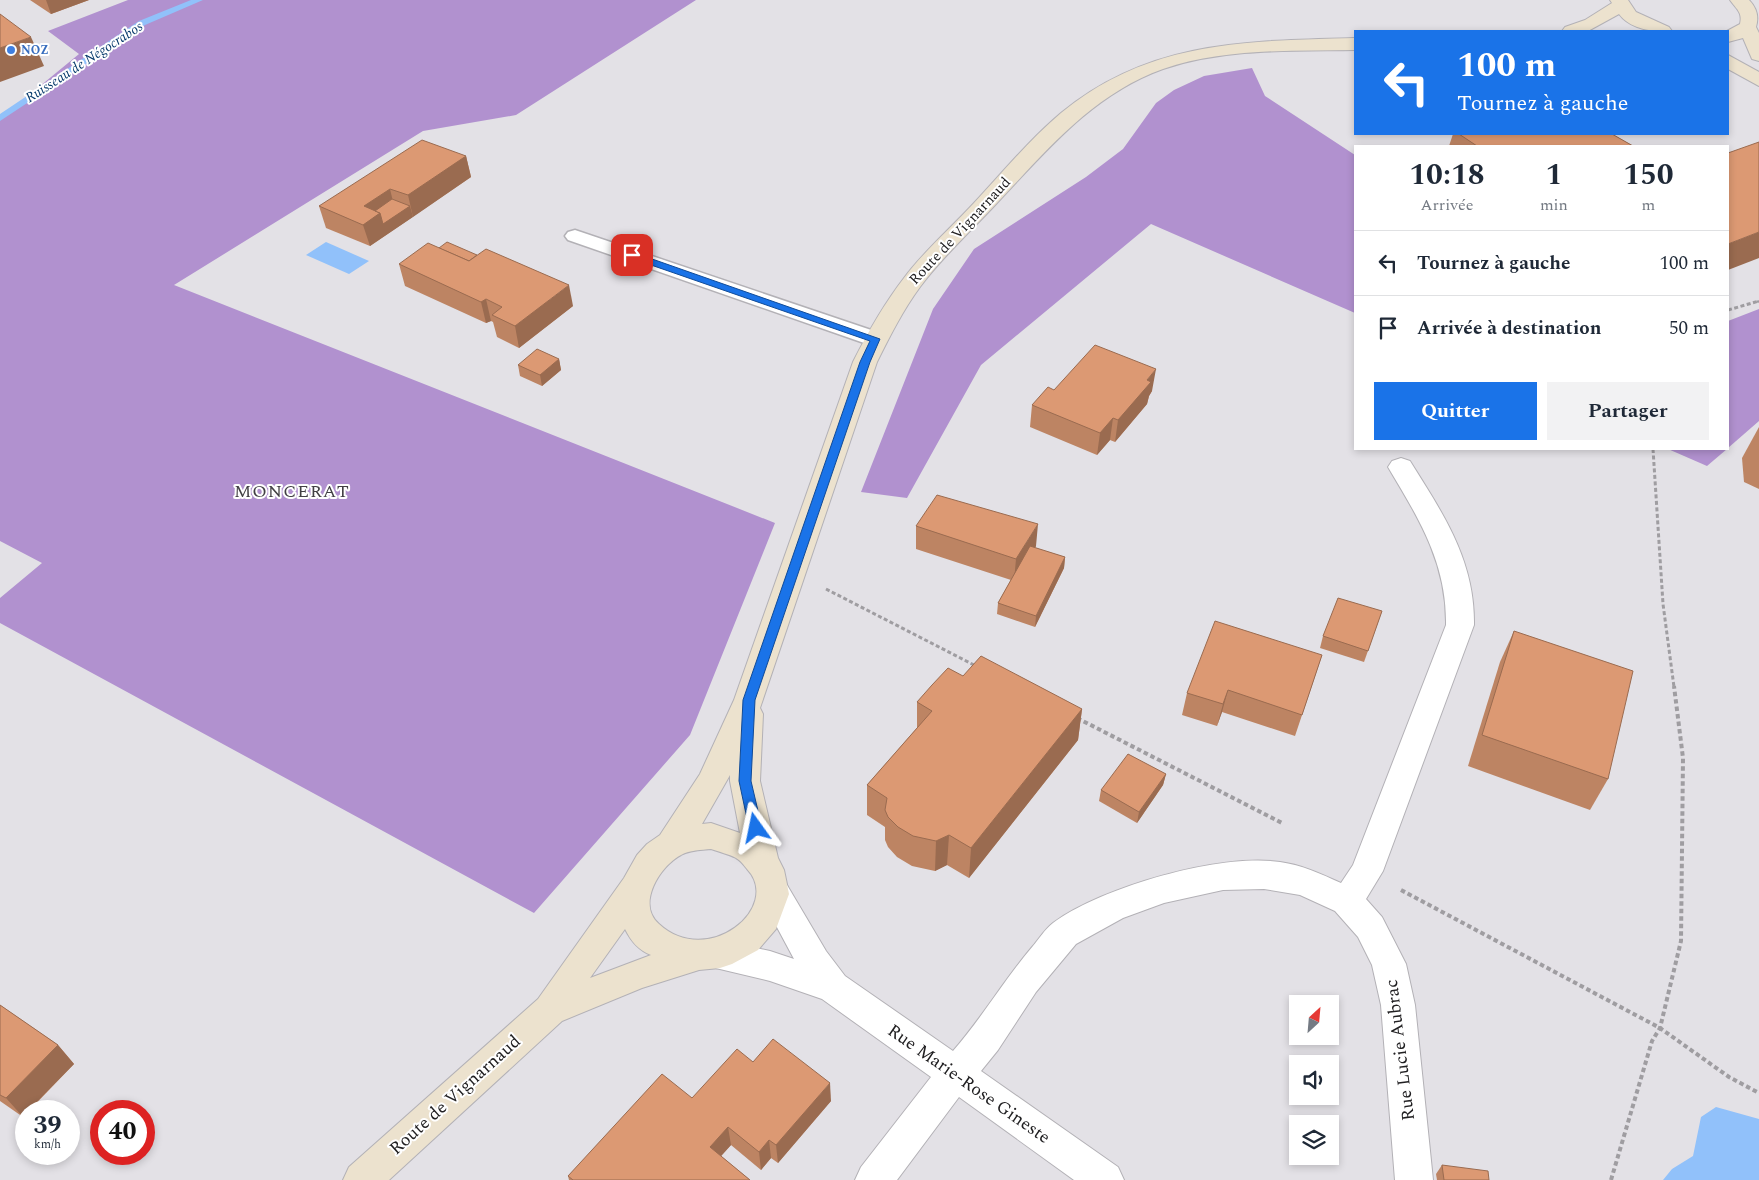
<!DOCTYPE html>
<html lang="fr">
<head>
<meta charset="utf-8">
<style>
  :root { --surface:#fff; --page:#f2f2f3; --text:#1f2937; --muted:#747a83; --line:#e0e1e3; --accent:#1a73e8 }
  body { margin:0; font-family:Spectral,serif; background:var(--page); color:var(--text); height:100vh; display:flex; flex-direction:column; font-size:19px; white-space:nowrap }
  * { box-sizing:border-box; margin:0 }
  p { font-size:16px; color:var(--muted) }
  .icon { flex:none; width:28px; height:28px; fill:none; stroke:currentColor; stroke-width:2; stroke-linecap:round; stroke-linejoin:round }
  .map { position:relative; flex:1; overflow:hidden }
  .panel { position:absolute; left:1354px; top:145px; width:375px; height:305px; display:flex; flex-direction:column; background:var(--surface); border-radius:0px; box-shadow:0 2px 8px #0003 }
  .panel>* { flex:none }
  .banner { position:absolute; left:1354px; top:30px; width:375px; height:105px; border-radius:0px; box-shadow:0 2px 8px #0003; background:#1a73e8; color:#fff; overflow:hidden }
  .needle { width:32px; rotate:26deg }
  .fabs { position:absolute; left:1289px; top:995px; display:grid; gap:10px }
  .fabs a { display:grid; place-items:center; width:50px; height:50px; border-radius:0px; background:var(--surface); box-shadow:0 2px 8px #0003; font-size:25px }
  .speed { position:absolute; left:15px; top:1100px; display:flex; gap:10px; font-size:25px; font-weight:700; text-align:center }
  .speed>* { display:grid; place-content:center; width:65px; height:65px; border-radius:50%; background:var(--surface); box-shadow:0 2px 8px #0003; line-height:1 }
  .speed small { font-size:12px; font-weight:400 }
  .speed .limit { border:8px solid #d22; background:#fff; color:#111 }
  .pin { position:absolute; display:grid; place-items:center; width:42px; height:42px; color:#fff; margin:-21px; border-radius:10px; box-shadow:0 2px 8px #0006 }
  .me { position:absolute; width:55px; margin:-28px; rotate:348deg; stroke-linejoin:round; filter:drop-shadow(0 0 4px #0008) }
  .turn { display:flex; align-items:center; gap:18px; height:105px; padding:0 20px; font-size:22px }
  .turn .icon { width:65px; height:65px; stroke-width:2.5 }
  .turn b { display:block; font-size:35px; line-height:42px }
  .eta { display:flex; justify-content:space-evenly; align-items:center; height:85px; text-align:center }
  .eta b { font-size:30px; font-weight:700; line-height:35px }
  .primary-button { display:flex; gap:10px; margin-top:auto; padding:10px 20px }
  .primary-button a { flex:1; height:58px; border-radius:0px; background:var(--accent); color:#fff; font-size:20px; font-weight:700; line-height:58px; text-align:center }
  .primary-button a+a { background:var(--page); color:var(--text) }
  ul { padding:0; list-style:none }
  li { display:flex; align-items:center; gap:15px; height:65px; padding:0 20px; border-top:1px solid var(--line) }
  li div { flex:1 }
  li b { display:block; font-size:19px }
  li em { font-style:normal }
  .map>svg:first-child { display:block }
</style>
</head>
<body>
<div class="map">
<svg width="1759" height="1180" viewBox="0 0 1759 1180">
  <rect width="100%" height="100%" fill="#e3e1e6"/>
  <g fill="#b191cf">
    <path d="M128,0h568l-180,115 -93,16 -249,154 601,238 -85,212 -156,178 -534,-290v-25l42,-35 -42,-22v-422l79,-65 -31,-23z"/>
    <path d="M1252,68l13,28 90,59v158l-204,-89 -170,141 -74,133 -46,-6 72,-183 41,-60 112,-72 37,-28 33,-46 18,-13 30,-14z"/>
    <path d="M1759,309v112l-31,27v-127z"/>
    <path d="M1668,449h59l-20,17z"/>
  </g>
  <g fill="#91c1fa">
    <path d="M326,242l43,19 -20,13 -43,-19z"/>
    <path d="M1716,1107l43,12v61h-96l9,-11 21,-13 8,-39z"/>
  </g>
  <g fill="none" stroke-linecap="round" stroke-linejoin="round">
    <path fill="#91c1fa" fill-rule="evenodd" d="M191,0h12l-58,25 -145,96v-7l139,-93z"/>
    <defs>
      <path id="lane" d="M575,230l308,104 3,5 -3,5 -8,2 -8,-2 -299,-104 -3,-4 3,-4z"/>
      <path id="street" d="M1401,458l9,3c33,53 65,99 64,164l-91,246 -17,28 16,18 24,47 9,41 18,175h-38l-14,-175 -9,-40 -14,-28 -23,-26 -35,-16 -36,-6 -41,1 -59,13 -41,15 -47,26 -40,48 -38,58 -17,21 137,96 6,13h-50l-115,-83 -62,83h-42l6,-13 70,-90 -109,-78 -52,-18 -67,-16 -5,-11 5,-11 12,-4 55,12 24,8 -37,-69 5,-10 11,-4 11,4 42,71 19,25 108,75c29,-33 51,-71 80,-105 6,-7 12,-17 20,-23 49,-36 167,-70 227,-61 22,3 41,12 61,21l12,-18 93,-240c1,-62 -27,-106 -58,-158l4,-6z"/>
      <g id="secondary">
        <path d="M1610,0h18l8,12 33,15 3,4c-18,1 -41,-1 -53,-17l-31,17h-26l3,-4 20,-7 27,-17z"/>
        <path d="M1730,0h19c8,8 10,17 7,27l3,6v28l-7,-2 -9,-21 -15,4 -1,-11 13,-7c3,-12 -4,-15 -10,-24z"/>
        <path d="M1355,38v12c-63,1 -131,-2 -192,19 -70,25 -116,81 -166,134 -25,27 -55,54 -77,84 -17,23 -30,49 -43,75l-117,346 3,6 -3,67 18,77 6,12 5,24 -13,35 -18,21 -26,14 -12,4 -21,2 -57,18 -80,33 -173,159h-46l6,-13 189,-168 86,-121 13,-23 10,-11 13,-9 40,-61 34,-74 119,-338c15,-30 31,-58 51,-84 20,-27 47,-50 70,-75 28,-30 55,-63 87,-90 88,-73 186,-72 294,-75zM730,775v6l10,52 -29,-10 -9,1zM711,849c8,3 18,5 25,9 4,2 8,7 11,11 36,38 -39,100 -88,55 -23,-20 1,-58 22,-69 9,-5 20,-5 30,-6zM625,929c6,12 13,21 26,26l-61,23z"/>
        <path d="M1728,55l31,17v14l-31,-17z"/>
      </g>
    </defs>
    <use href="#lane" stroke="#b3b1b6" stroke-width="3"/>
    <use href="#street" stroke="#b3b1b6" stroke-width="2"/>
    <use href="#secondary" stroke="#b3b1b6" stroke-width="2"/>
    <path stroke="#9f9da1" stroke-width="2.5" stroke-dasharray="2.5 2" stroke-linecap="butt" d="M1757,302l2,-1"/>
    <g stroke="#9f9da1" stroke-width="3" stroke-dasharray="4 2.5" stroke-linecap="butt">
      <path d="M1728,310l31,-9"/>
      <path d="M1653,449l10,155 11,83"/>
      <path d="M826,589l150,77"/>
    </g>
    <g stroke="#9f9da1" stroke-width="4" stroke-dasharray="4.5 3" stroke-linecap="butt">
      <path d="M1077,718l205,105"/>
      <path d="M1401,890l259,138 69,49 30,16"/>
      <path d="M1611,1180l41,-139 8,-13 21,-87 2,-183 -9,-72"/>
    </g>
    <use href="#lane" fill="#fff" fill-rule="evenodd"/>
    <use href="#street" fill="#fff" fill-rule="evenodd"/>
    <use href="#secondary" fill="#ece2ce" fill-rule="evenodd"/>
  </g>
  <g fill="#bd8463">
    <path d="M30,0h59l-38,14z"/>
    <path d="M1453,134h159l21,12h-184z"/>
    <path d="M466,156l5,21 -101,69 -44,-18 -7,-22z"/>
    <path d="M399,264l174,42 -54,42 -22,-11 -4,-15 -2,-1 -5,2 -81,-37z"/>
    <path d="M559,359l2,11 -19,16 -22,-10 -2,-11z"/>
    <path d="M1054,390l98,1 -3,5 -2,8 -32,38 -5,-2 -13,15 -67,-28 2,-22z"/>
    <path d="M1759,427v62l-15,-7 -2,-24z"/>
    <path d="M916,526l120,20 -1,2 30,9 -1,11 -29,59 -38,-13 1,-11 13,-23 -95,-31z"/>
    <path d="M1382,611l-18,51 -44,-14 3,-12z"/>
    <path d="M1514,631l94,148 -18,31 -122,-44 32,-104z"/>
    <path d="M1322,655l-27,81 -73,-24 -5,14 -35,-11 5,-22z"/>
    <path d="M963,676l119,33 -4,31 -109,138 -22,-13 -12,6 -23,-5 -15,-9 -9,-10 -3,-7v-13l-18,-12v-30l50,-57v-26z"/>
    <path d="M1166,774l-3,11 -26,38 -38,-22 2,-11z"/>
    <path d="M0,1005l58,40 16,19 -51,53 -23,-16z"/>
    <path d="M753,1062l78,39 -53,62 -7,-5 -10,12 -30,-25 -10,11 29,24h-181l-1,-4 124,-78z"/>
    <path d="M1442,1165l47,15h-52l-1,-6z"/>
  </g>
  <g fill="#9a6b50">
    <path d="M46,0h43l-38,14z"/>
    <path d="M31,37l13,29 -44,16v-34z"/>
    <path d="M466,156l5,21 -58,40 -5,-22z"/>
    <path d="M390,189l5,21 15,-4 3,11 -43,29 -7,-21 1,-19z"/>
    <path d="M1759,232v26l-31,12v-26z"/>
    <path d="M569,285l4,21 -54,42 -4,-22z"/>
    <path d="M486,299l5,22 -5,2 -5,-21z"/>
    <path d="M559,359l2,11 -19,16 -2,-11z"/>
    <path d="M1156,369l-4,22 -3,5 -2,8 -32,38 3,-22 29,-40z"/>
    <path d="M1113,418l-3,22 -13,15 3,-22z"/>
    <path d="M1038,524l-2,22 -22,35 2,-22z"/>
    <path d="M1065,557l-1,11 -29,59 1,-11z"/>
    <path d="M1228,690l-6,22 -5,14 6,-22z"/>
    <path d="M1082,709l-4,31 -109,138 2,-30z"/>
    <path d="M1166,774l-3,11 -26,38 2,-11z"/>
    <path d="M949,835l-2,30 -12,6 1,-30z"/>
    <path d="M58,1045l16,19 -46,47h-2v3l-3,3 -17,-19z"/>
    <path d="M830,1083l1,18 -53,62 -2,-18z"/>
    <path d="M728,1127l3,18 -18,20 -3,-18z"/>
    <path d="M769,1140l2,18 -10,12 -2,-18z"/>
  </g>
  <g fill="#dc9973" stroke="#9a6b50">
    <path d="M0,14l31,23 -31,11z"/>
    <path d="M1459,134h153l21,12h-156z"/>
    <path d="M422,140l44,16 -58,39 -18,-6 -26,17 16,7 -17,12 -44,-19z"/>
    <path d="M1759,142v90l-31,12v-91z"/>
    <path d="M392,199l18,7 -27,18 -3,-11 -5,-2z"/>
    <path d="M447,242l30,13 -8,6 -30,-13z"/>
    <path d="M428,243l41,18 17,-12 83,36 -54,41 -23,-11 10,-8 -16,-8 -5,3 -82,-38z"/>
    <path d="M1095,345l61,24 -9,11 4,2 -33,38 -5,-2 -13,15 -68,-28 16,-18 6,3z"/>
    <path d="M537,349l22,10 -19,16 -22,-10z"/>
    <path d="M937,495l101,29 -22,35 -100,-33z"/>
    <path d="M1030,546l35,11 -29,59 -38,-13z"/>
    <path d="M1338,598l44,13 -14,40 -45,-15z"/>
    <path d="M1215,621l107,34 -20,60 -74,-25 -5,14 -36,-11z"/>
    <path d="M1514,631l119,40 -25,108 -126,-44z"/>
    <path d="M981,656l101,53 -111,139 -22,-13 -13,6 -23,-5 -15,-9 -10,-10 -3,-7 2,-12 -20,-13 65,-74 -15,-9 15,-17 16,-17 15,8z"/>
    <path d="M1128,754l38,20 -27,38 -38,-22z"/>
    <path d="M0,1005l58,40 -52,53 -6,-3z"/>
    <path d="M773,1039l57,44 -54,62 -7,-5 -10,12 -31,-25 -18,20 40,33h-177l-5,-4 94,-102 30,24 45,-49 16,13z"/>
    <path d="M1442,1165l46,6 1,9h-45z"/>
  </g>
  <path fill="#1a73e8" stroke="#114b97" d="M628,253h7l245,86 -10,23 -115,338 -4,81 11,47 -6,6 -7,-6 -10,-47 4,-81 117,-338 10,-21 -242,-84z"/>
  <circle fill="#3f7fe0" stroke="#fff" stroke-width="2" cx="11" cy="50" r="5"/>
  <g text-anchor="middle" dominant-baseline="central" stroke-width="4" stroke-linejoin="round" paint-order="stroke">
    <g font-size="12" font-weight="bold" fill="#366cbe" stroke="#fff" text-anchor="start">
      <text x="21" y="50">NOZ</text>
    </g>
    <g font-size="14" font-style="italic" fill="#05396b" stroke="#fff">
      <text transform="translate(84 62) rotate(-33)">Ruisseau de Négocrabos</text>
    </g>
    <g font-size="15" fill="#212022" stroke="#fff">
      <text transform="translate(960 231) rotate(-47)">Route de Vignarnaud</text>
    </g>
    <g font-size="18" letter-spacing="1" fill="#424044" stroke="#fff">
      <text x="292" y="491">MONCERAT</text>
    </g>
    <g font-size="18" fill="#212022" stroke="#fff">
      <text transform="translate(1400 1050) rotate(-97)">Rue Lucie Aubrac</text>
      <text transform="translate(969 1084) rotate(35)">Rue Marie-Rose Gineste</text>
      <text transform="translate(455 1095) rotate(-42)">Route de Vignarnaud</text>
    </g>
  </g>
</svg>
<div class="fabs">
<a><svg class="needle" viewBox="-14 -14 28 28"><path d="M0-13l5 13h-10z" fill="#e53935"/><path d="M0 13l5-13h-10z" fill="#747a83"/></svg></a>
<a><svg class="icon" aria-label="sound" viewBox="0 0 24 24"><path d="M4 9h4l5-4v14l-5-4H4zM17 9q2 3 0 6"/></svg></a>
<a><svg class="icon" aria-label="layers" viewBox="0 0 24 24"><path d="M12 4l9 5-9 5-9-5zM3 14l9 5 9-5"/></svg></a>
</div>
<div class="speed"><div>39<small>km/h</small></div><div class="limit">40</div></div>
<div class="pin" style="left:632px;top:255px;background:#d93025"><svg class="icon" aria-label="arrive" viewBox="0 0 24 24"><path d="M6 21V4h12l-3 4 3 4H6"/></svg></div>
<svg class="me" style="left:756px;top:828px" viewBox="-20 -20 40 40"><path d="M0-17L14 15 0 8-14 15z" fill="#1a73e8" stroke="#fff" stroke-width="4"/></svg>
<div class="banner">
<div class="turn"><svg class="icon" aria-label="left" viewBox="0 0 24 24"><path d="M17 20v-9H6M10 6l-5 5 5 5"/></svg><div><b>100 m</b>Tournez à gauche</div></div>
</div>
<section class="panel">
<div class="eta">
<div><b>10:18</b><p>Arrivée</p></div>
<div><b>1</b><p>min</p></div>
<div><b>150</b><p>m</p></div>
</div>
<ul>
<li><svg class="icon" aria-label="left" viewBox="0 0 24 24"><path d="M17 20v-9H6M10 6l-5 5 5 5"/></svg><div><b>Tournez à gauche</b></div><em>100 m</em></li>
<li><svg class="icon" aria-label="arrive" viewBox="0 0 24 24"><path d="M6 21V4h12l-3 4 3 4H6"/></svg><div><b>Arrivée à destination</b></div><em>50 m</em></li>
</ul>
<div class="primary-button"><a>Quitter</a><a>Partager</a></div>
</section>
</div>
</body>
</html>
